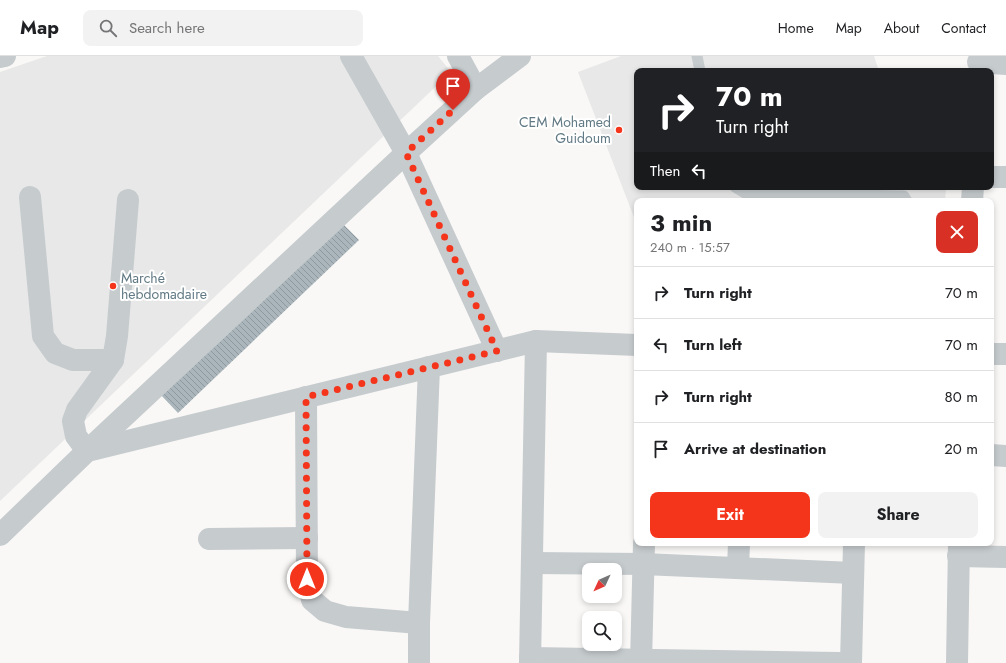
<!DOCTYPE html>
<html lang="en">
<head>
<meta charset="utf-8">
<style>
  :root { --surface:#fff; --page:#f2f2f2; --text:#202124; --muted:#757577; --line:#e0e0e0; --accent:#f4351b }
  body { margin:0; font-family:Jost,sans-serif; background:var(--page); color:var(--text); height:100vh; display:flex; flex-direction:column; font-size:15px; white-space:nowrap }
  * { box-sizing:border-box; margin:0 }
  p { font-size:13px; color:var(--muted) }
  .icon { flex:none; width:22px; height:22px; fill:none; stroke:currentColor; stroke-width:2; stroke-linecap:round; stroke-linejoin:round }
  .map { position:relative; flex:1; overflow:hidden }
  .drawer { position:absolute; left:634px; top:142px; width:360px; height:348px; display:flex; flex-direction:column; background:var(--surface); border-radius:8px; box-shadow:0 2px 6px #0003 }
  .drawer>* { flex:none }
  .hud { position:absolute; left:634px; top:12px; width:360px; height:122px; border-radius:8px; box-shadow:0 2px 6px #0003; background:#202124; color:#fff; overflow:hidden }
  .needle { width:26px; rotate:226deg }
  .controls { position:absolute; left:582px; top:507px; display:grid; gap:8px }
  .controls a { display:grid; place-items:center; width:40px; height:40px; border-radius:8px; background:var(--surface); box-shadow:0 2px 6px #0003; font-size:20px }
  .pin { position:absolute; display:grid; place-items:center; width:34px; height:34px; color:#fff; margin:-41px -17px; border-radius:50% 50% 50% 0; rotate:-45deg; box-shadow:0 0 4px #0007 }
  .pin .icon { rotate:45deg }
  .me { position:absolute; width:44px; margin:-22px; rotate:0deg; stroke-linejoin:round; filter:drop-shadow(0 0 3px #0008) }
  .turn { display:flex; align-items:center; gap:14px; height:84px; padding:0 16px; font-size:18px }
  .turn .icon { width:52px; height:52px; stroke-width:2.5 }
  .turn b { display:block; font-size:28px; line-height:34px }
  .then { display:flex; align-items:center; height:38px; padding:0 16px; background:#0003; gap:8px; font-size:15px }
  .round { display:grid; place-items:center; flex:none; width:42px; height:42px; border-radius:8px; background:var(--page) }
  .head { display:flex; align-items:center; justify-content:space-between; height:68px; padding:0 16px }
  h1 { font-size:24px; font-weight:700; line-height:30px }
  .primary-button { display:flex; gap:8px; margin-top:auto; padding:8px 16px }
  .primary-button a { flex:1; height:46px; border-radius:8px; background:var(--accent); color:#fff; font-size:16px; font-weight:700; line-height:46px; text-align:center }
  .primary-button a+a { background:var(--page); color:var(--text) }
  ul { padding:0; list-style:none }
  li { display:flex; align-items:center; gap:12px; height:52px; padding:0 16px; border-top:1px solid var(--line) }
  li div { flex:1 }
  li b { display:block; font-size:15px }
  li em { font-style:normal }
  header { display:flex; align-items:center; gap:24px; box-sizing:border-box; height:56px; padding:0 20px; background:var(--surface); border-bottom:1px solid var(--line) }
  header strong { font-size:19px }
  nav { display:flex; gap:22px; margin-inline-start:auto; font-size:14px }
  .search { width:280px; height:36px; background:var(--page); display:flex; align-items:center; gap:10px; box-sizing:border-box; padding:0 14px; border-radius:8px; color:var(--muted); font-size:15px }
  .map>svg:first-child { display:block }
</style>
</head>
<body>
<header>
<strong>Map</strong>
<div class="search"><svg class="icon" aria-label="search" viewBox="0 0 24 24"><circle cx="10" cy="10" r="6"/><path d="M15 15l6 6"/></svg>Search here</div>
<nav><a>Home</a><a>Map</a><a>About</a><a>Contact</a></nav>
</header>
<div class="map">
<svg width="1006" height="607" viewBox="0 0 1006 607">
  <defs>
    <pattern id="building-back-hatch" width="6" height="6" patternUnits="userSpaceOnUse"><rect width="6" height="6" fill="#aab6bb"/><path d="M-1 5l2 2M0 0l6 6M5-1l2 2" fill="none" stroke="#8e999e"/></pattern>
  </defs>
  <rect width="100%" height="100%" fill="#f9f8f6"/>
  <g fill="#e7e8e7">
    <path d="M47,0h391l13,16 -451,429v-429z"/>
    <path d="M621,0h253l5,15h-242v116h309l-1,14h-308v24l-59,-153z"/>
  </g>
  <path fill="url(#building-back-hatch)" d="M341,166l18,18 -181,173 -18,-19z"/>
  <g fill="none" stroke-linecap="round" stroke-linejoin="round">
    <g stroke="#c6cbce" stroke-width="11">
      <path d="M697,0l3,15"/>
      <path d="M735,131l10,6 159,3 3,5"/>
    </g>
    <g stroke="#c6cbce" stroke-width="22">
      <path d="M351,0l55,97 91,198"/>
      <path d="M458,0l18,33"/>
      <path d="M0,1l5,-1"/>
      <path d="M978,6l28,2"/>
      <path d="M991,121h15"/>
      <path d="M30,141l13,139 12,17 18,7h40"/>
      <path d="M128,144l-11,136 -4,24 -36,50 -4,11 3,15 11,15 449,-110 101,4"/>
      <path d="M972,145l1,-14"/>
      <path d="M991,298h15"/>
      <path d="M306,341l1,182 5,21 13,11 21,6 73,6"/>
      <path d="M991,399l15,1"/>
      <path d="M0,479l87,-84 319,-298 70,-64 44,-33"/>
      <path d="M209,483l98,-1"/>
      <path d="M958,500l48,1"/>
      <path d="M532,507l111,1 210,9"/>
      <path d="M738,512l1,-25"/>
      <path d="M530,602l309,5"/>
      <path d="M419,607v-40l10,-256"/>
      <path d="M530,607l6,-322"/>
      <path d="M641,607l3,-120"/>
      <path d="M851,607l3,-120"/>
      <path d="M957,607l2,-120"/>
    </g>
  </g>
  <g fill="none" stroke-linecap="round" stroke-linejoin="round">
    <path stroke="#f4351b" stroke-width="7" stroke-dasharray="0 12.6" d="M307,523l-1,-182 191,-46 -91,-198 47,-43"/>
  </g>
  <g fill="#f4351b" stroke="#fff" stroke-width="1.5">
    <circle cx="619" cy="74" r="4"/>
    <circle cx="113" cy="230" r="4"/>
  </g>
  <g text-anchor="middle" dominant-baseline="central" stroke-width="4" stroke-linejoin="round" paint-order="stroke">
    <g font-size="14" fill="#617984" stroke="#fff" text-anchor="end">
      <text x="611" y="66">CEM Mohamed<tspan x="611" dy="16">Guidoum</tspan></text>
      <text x="121" y="222" text-anchor="start">Marché<tspan x="121" dy="16">hebdomadaire</tspan></text>
    </g>
  </g>
</svg>
<div class="controls">
<a><svg class="needle" viewBox="-14 -14 28 28"><path d="M0-13l5 13h-10z" fill="#e53935"/><path d="M0 13l5-13h-10z" fill="#757577"/></svg></a>
<a><svg class="icon" aria-label="search" viewBox="0 0 24 24"><circle cx="10" cy="10" r="6"/><path d="M15 15l6 6"/></svg></a>
</div>
<div class="pin" style="left:453px;top:54px;background:#d93025"><svg class="icon" aria-label="arrive" viewBox="0 0 24 24"><path d="M6 21V4h12l-3 4 3 4H6"/></svg></div>
<svg class="me" style="left:307px;top:523px" viewBox="-20 -20 40 40"><circle r="17" fill="#f4351b" stroke="#fff" stroke-width="3"/><path d="M0-11L8 9 0 5-8 9z" fill="#fff"/></svg>
<div class="hud">
<div class="turn"><svg class="icon" aria-label="right" viewBox="0 0 24 24"><path d="M7 20v-9h11M14 6l5 5-5 5"/></svg><div><b>70 m</b>Turn right</div></div>
<div class="then">Then<svg class="icon" aria-label="left" viewBox="0 0 24 24"><path d="M17 20v-9H6M10 6l-5 5 5 5"/></svg></div>
</div>
<section class="drawer">
<div class="head"><div><h1>3 min</h1><p>240 m · 15:57</p></div><a class="round" style="background:#d93025;color:#fff"><svg class="icon" aria-label="close" viewBox="0 0 24 24"><path d="M6 6l12 12M18 6L6 18"/></svg></a></div>
<ul>
<li><svg class="icon" aria-label="right" viewBox="0 0 24 24"><path d="M7 20v-9h11M14 6l5 5-5 5"/></svg><div><b>Turn right</b></div><em>70 m</em></li>
<li><svg class="icon" aria-label="left" viewBox="0 0 24 24"><path d="M17 20v-9H6M10 6l-5 5 5 5"/></svg><div><b>Turn left</b></div><em>70 m</em></li>
<li><svg class="icon" aria-label="right" viewBox="0 0 24 24"><path d="M7 20v-9h11M14 6l5 5-5 5"/></svg><div><b>Turn right</b></div><em>80 m</em></li>
<li><svg class="icon" aria-label="arrive" viewBox="0 0 24 24"><path d="M6 21V4h12l-3 4 3 4H6"/></svg><div><b>Arrive at destination</b></div><em>20 m</em></li>
</ul>
<div class="primary-button"><a>Exit</a><a>Share</a></div>
</section>
</div>
</body>
</html>
